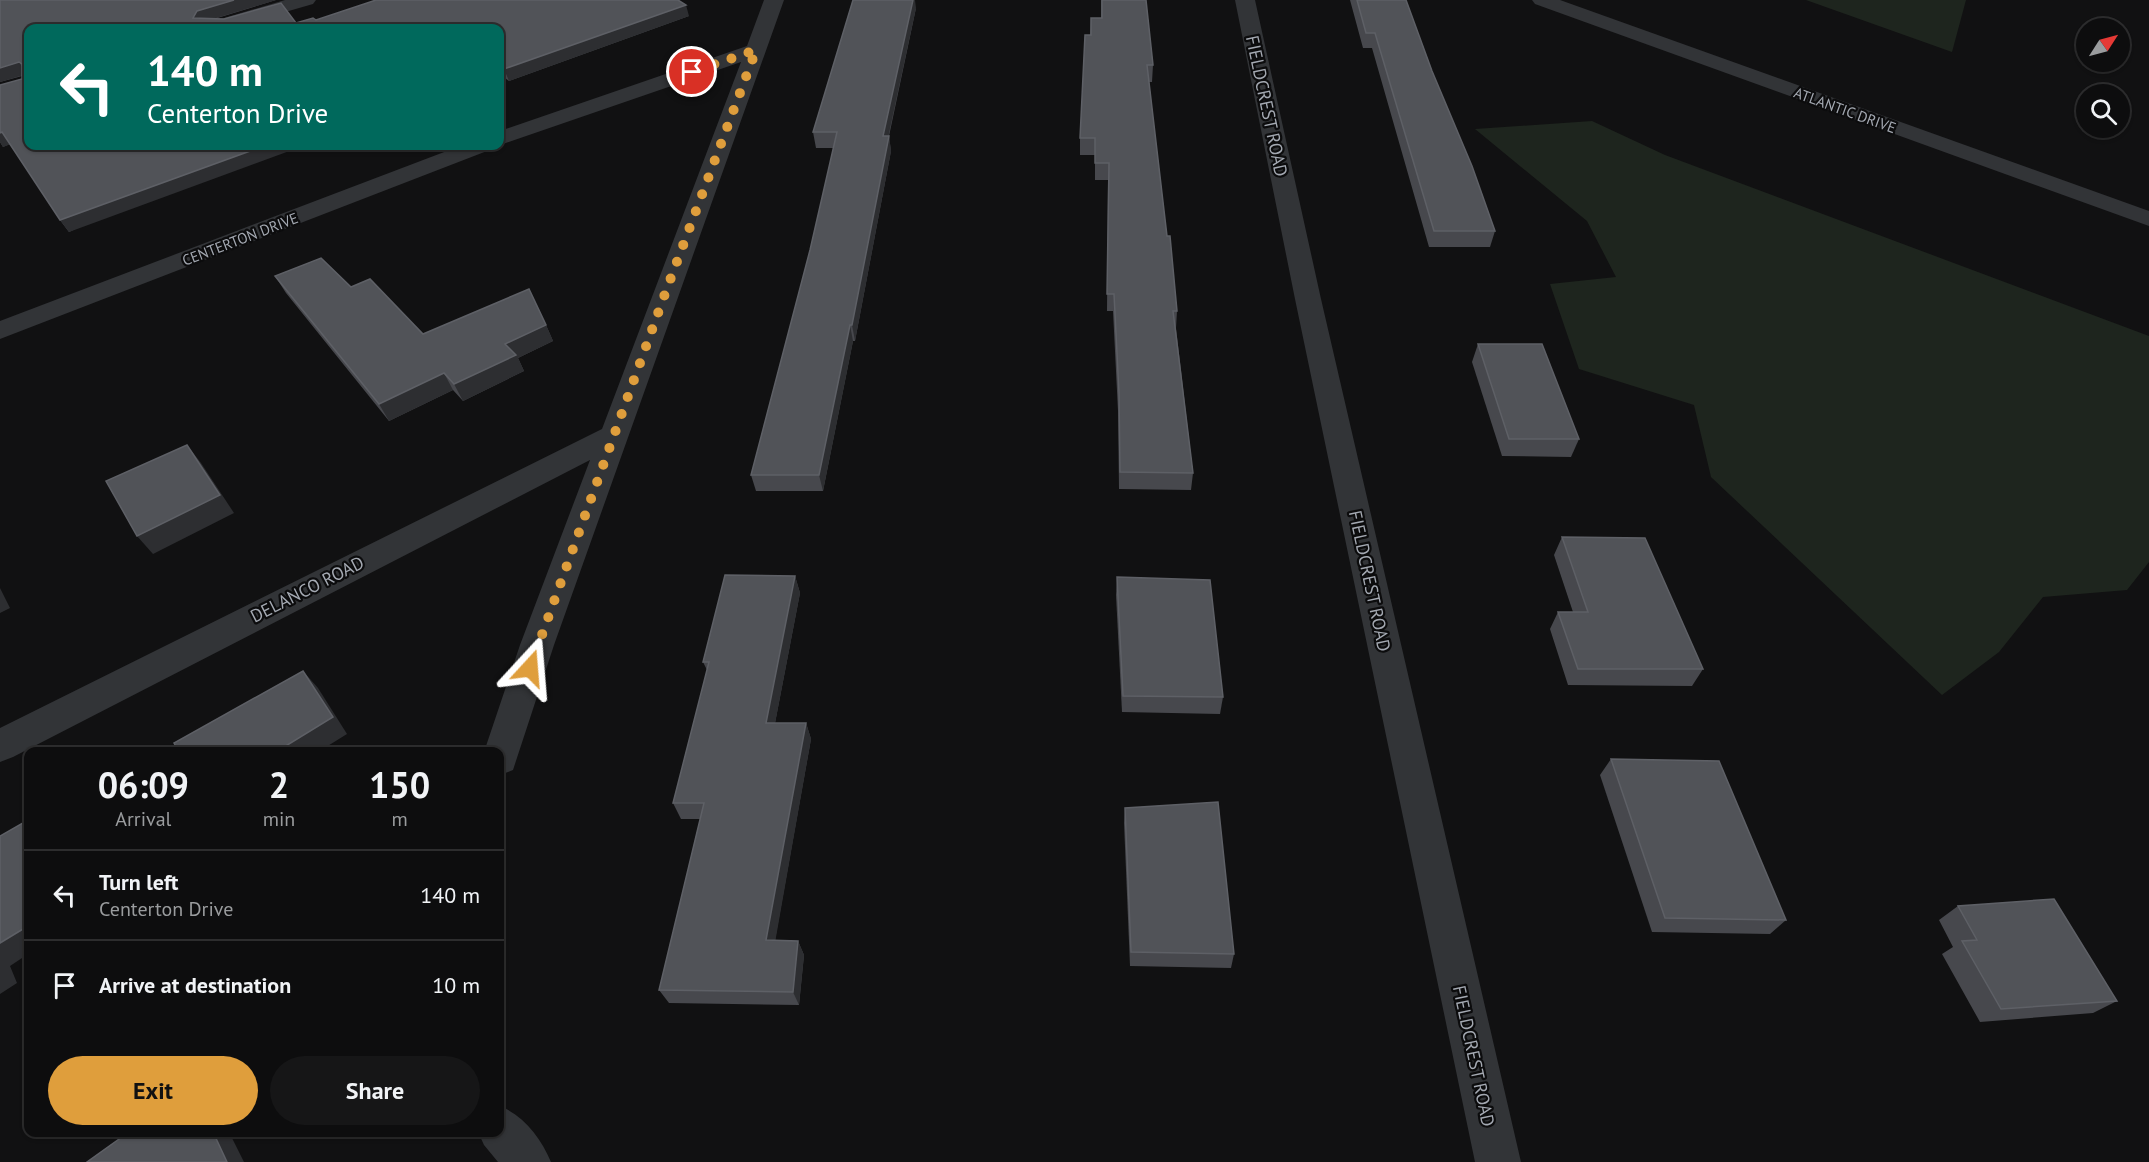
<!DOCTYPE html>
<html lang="en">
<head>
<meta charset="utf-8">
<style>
  :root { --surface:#0d0d0e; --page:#161617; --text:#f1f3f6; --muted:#9a9c9e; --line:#2d2d2e; --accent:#df9e3c }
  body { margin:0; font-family:"PT Sans",sans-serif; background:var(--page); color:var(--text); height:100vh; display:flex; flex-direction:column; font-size:22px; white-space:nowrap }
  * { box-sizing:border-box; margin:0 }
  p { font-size:20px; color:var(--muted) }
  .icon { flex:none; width:33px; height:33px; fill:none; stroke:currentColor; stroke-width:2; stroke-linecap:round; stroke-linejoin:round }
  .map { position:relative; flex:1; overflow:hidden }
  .sheet { position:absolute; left:24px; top:747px; width:480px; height:390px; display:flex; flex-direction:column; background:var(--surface); border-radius:12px; box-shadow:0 2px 4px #0004,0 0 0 2px var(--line) }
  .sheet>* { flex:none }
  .guide { position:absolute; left:24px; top:24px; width:480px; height:126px; border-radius:12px; box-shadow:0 2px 4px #0004,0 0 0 2px var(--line); background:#00695c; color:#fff; overflow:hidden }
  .needle { width:39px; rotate:54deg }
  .buttons { position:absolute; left:2076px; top:18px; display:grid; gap:12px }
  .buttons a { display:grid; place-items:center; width:54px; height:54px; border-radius:50%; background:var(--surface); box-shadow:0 2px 4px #0004,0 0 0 2px var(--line); font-size:30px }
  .pin { position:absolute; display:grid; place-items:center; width:51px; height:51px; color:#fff; margin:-26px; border:3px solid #fff; border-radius:50%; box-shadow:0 2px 6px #0007 }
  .me { position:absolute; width:66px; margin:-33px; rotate:19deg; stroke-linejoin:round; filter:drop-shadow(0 0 4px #0008) }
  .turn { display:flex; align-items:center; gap:21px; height:126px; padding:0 24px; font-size:27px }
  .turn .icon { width:78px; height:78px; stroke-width:2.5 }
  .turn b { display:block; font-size:42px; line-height:51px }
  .eta { display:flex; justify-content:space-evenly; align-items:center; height:102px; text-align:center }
  .eta b { font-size:36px; font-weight:700; line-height:42px }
  .action { display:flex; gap:12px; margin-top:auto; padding:12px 24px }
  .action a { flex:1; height:69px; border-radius:36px; background:var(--accent); color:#111; font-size:24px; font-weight:700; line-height:69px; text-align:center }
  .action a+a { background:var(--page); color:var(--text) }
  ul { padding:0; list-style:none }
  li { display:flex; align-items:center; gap:18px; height:90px; padding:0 24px; border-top:2px solid var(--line) }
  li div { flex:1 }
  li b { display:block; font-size:22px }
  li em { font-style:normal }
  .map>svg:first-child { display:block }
</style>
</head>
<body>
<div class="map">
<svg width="2149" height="1162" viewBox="0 0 2149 1162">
  <rect width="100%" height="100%" fill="#111112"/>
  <g fill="#1e251e">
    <path d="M1806,0h160l-14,52z"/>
    <path d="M1592,121l73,34 484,181v226l-22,28 -84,7 -44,55 -57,43 -231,-218 -17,-72 -115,-36 -29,-85 66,-7 -29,-56 -112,-92z"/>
  </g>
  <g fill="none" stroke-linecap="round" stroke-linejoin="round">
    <g fill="#323437" fill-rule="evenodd">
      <path d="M285,0h31l-3,4 -83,24h-29l3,-4z"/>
      <path d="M764,0h20l-230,645 -41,125 -13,5v-23h-16l36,-107 70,-185 -577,297 -13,5v-34l602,-299 139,-367 -241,83v-14l247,-85z"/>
      <path d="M1235,0h20l66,299 200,863h-46l-180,-863z"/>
      <path d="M1532,0h28l589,211v15l-614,-222z"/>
      <path d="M460,146h30l-3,5 -487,188v-18z"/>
      <path d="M500,1106c24,10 41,32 51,56h-53l-14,-17 -6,-13h22z"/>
    </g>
  </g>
  <g fill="#47484d">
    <path d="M0,0h276l-62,19 82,4 20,-3 373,-4 -180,65 -8,-6h-1v-47l-431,204 -9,-12 -50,-76 -7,3 -3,-5v-57l22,-6v-3l-22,6z"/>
    <path d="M1101,0h45l7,65 -1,17h-3l18,154 10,75 -1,17 17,145 -2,17 -72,-1 -1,-78 -5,-100h-6l1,-131h-13v-25h-15v-17l10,-103 1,-17h10z"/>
    <path d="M1350,0h56l26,71 63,160 -5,16h-61l-57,-199h-9z"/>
    <path d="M916,8l-27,128 2,15 -36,190h-2l-30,150h-67l-5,-16 59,-225 24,-102h-18l-3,-16z"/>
    <path d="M275,276l76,11 72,47 123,-9 7,16 -35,17 6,13 -61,30 -10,-11 -64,31 -103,-128z"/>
    <path d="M1478,344l101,95 -8,18 -69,-1 -30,-94z"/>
    <path d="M1562,537l141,132 -11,17 -124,-1 -18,-56 8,-17h15l-19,-57z"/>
    <path d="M795,576l5,17 -25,130h31l5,16 -36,201 23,1 6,14 -5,50 -130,-2 -10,-13 41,-171h-19l-8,-16 34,-133 -4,-8z"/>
    <path d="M1117,577l106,120 -3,17 -98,-2 -6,-117z"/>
    <path d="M1611,759l175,161 -16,14 -118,-2 -52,-157z"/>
    <path d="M1125,808l109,146 -3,14 -101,-2 -6,-143z"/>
    <path d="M1958,906l159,95 -24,12 -113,9 -38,-68 11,-7 -14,-27z"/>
  </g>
  <g fill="#2d2e31">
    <path d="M234,0h42l-73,22 -10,-4 4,-7z"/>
    <path d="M913,0h2l1,8 -31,144 -2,-16z"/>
    <path d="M686,5l3,11 -180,65 -5,-12z"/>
    <path d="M19,62l8,12 -27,8v-14z"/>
    <path d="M2,132l9,12 -8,3 -3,-5v-9z"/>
    <path d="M889,136l2,15 -36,190 -3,-16z"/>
    <path d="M264,146h39l-234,86 -9,-12z"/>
    <path d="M319,146h13l-11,3z"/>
    <path d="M546,325l7,16 -35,17 6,13 -61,30 -9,-17 51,-40z"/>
    <path d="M850,325l3,16 -30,150 -4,-16z"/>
    <path d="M444,373l9,17 -64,31 -10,-17z"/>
    <path d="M187,445l14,18 33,50 -81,41 -16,-18z"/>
    <path d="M795,576l5,17 -28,146 -6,-16z"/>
    <path d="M0,588l10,20 -10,5z"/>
    <path d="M303,671l15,17 29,46 -29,18h-42z"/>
    <path d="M806,723l5,16 -38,215 -7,-14z"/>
    <path d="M28,926v28l-18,12 7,17 -17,11v-51z"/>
    <path d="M798,941l6,14 -5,50 -6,-13z"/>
    <path d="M213,1132h16l15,30h-17z"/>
  </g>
  <g fill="#515358" stroke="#5e6066" stroke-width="1.5">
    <path d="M0,0h234l-37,11 -4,7 31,1 57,-16 15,20 17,-5 3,2 60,-20h302l8,5 -182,64 -4,-3v-38h-472v118h236l-204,74 -58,-88 -2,1v-48l22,-6v-15l-3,-2 -19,6z"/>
    <path d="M853,0h60l-30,136h6l-37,189h-2l-31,150h-68l59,-225 27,-118h-24z"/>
    <path d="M1102,0h44l7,65h-6l20,171h3l7,75h-4l20,162 -73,-1 -1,-79 -5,-99h-7l2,-131h-14v-25h-15l5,-103h6v-17h11z"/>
    <path d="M1357,0h49l26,71 40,95 23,65h-61l-59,-198h-9z"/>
    <path d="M321,258l30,29 19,-8 53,55 106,-45 17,36 -41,19 11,11 -62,29 -10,-11 -65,31 -104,-128z"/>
    <path d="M1478,344h64l37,95h-70z"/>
    <path d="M187,445l33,50 -83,41 -31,-55z"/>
    <path d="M1562,537l83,1 58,131h-125l-20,-57h30z"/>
    <path d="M725,575l70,1 -29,147h40l-40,217 32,1 -5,51 -134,-2 45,-187h-31l36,-141h-6z"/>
    <path d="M1117,577l93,3 13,117 -100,-1z"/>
    <path d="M303,671l30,46 -57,35h-97l-5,-9z"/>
    <path d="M1611,759l108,2 67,159 -121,-2z"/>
    <path d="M1218,802l16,152 -103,-2 -6,-144z"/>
    <path d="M28,820v106l-28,17v-107z"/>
    <path d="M2054,899l63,102 -116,8 -39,-68 15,-1 -19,-34z"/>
    <path d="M129,1132h84l14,30h-140z"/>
  </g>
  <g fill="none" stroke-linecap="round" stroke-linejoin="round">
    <path stroke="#df9e3c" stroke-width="10" stroke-dasharray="0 18" d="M530,668l136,-377 90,-241 -64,22"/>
  </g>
  <g text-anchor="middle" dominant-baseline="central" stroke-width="4.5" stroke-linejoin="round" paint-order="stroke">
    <g font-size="15" fill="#a4a9b2" stroke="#0c0c0d">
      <text transform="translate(1845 110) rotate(20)">ATLANTIC DRIVE</text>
      <text transform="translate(240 239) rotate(-21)">CENTERTON DRIVE</text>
    </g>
    <g font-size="18" fill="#a4a9b2" stroke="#0c0c0d">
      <text transform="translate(1267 106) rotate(78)">FIELDCREST ROAD</text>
      <text transform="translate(1370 581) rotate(78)">FIELDCREST ROAD</text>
      <text transform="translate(307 589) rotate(-27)">DELANCO ROAD</text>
      <text transform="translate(1474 1056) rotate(78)">FIELDCREST ROAD</text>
    </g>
  </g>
</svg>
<div class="buttons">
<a><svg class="needle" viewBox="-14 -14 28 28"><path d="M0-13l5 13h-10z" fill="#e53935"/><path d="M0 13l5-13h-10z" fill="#9a9c9e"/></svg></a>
<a><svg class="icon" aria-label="search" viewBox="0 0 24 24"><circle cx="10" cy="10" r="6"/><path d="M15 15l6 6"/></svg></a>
</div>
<div class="pin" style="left:692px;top:72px;background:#d93025"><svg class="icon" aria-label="arrive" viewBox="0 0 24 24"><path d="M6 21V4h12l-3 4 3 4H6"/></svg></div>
<svg class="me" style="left:530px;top:668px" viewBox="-20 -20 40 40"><path d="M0-17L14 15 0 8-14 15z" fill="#df9e3c" stroke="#fff" stroke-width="4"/></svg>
<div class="guide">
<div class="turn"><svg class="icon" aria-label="left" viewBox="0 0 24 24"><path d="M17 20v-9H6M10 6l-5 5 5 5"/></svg><div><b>140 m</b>Centerton Drive</div></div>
</div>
<section class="sheet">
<div class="eta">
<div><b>06:09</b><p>Arrival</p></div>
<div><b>2</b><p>min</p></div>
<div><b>150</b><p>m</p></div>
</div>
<ul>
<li><svg class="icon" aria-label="left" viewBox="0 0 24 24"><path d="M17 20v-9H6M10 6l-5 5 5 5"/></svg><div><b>Turn left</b><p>Centerton Drive</p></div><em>140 m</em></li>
<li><svg class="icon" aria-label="arrive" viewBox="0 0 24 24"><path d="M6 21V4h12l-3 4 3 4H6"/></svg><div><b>Arrive at destination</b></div><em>10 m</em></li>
</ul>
<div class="action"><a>Exit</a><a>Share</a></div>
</section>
</div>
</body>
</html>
